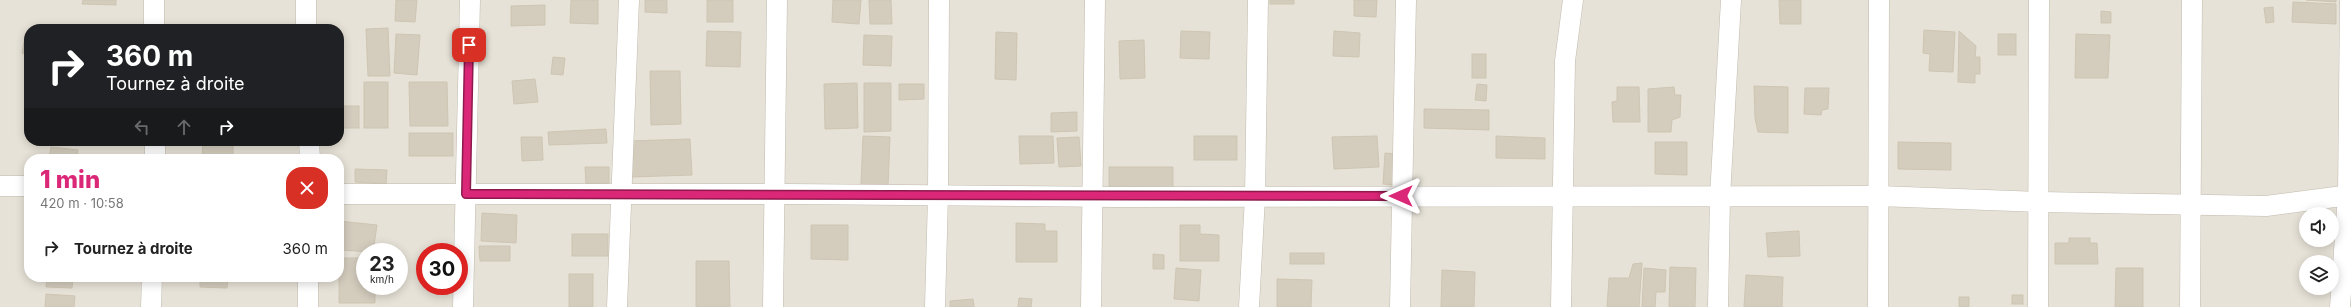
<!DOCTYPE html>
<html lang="fr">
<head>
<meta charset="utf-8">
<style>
  :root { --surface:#fff; --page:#f2f2f2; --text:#222; --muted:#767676; --accent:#db2777 }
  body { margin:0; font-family:Inter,sans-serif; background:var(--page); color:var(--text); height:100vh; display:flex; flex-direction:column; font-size:15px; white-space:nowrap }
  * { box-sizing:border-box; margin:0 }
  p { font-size:13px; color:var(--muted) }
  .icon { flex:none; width:22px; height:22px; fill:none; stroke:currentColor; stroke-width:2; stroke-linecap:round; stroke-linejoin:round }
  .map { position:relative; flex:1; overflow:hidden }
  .drawer { position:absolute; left:24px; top:154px; width:320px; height:128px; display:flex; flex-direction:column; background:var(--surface); border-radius:16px; box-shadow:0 2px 10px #0003 }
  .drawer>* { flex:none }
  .top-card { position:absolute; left:24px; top:24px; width:320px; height:122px; border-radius:16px; box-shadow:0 2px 10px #0003; background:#202124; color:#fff; overflow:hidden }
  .controls { position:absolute; left:2299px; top:207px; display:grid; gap:8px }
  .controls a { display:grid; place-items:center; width:40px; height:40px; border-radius:50%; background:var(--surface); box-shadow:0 2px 10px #0003; font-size:20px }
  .speed { position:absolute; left:356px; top:243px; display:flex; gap:8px; font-size:20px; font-weight:700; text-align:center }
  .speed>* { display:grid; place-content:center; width:52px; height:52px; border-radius:50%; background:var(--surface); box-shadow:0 2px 10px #0003; line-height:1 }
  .speed small { font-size:10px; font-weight:400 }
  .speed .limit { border:6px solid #d22; background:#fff; color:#111 }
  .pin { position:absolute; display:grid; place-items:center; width:34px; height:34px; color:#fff; margin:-17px; border-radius:8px; box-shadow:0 2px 6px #0006 }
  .me { position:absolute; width:44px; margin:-22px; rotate:270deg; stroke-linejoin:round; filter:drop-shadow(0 0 3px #0008) }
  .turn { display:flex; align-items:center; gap:14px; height:84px; padding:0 16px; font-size:18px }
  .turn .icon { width:52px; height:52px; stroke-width:2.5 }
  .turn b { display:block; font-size:28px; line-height:34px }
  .lanes { display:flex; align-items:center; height:38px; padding:0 16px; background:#0003; justify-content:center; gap:20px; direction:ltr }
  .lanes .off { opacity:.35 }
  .round { display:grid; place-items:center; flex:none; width:42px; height:42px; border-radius:16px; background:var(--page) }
  .summary { display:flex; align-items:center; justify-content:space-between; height:68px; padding:0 16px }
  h1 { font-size:24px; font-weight:800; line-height:30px; color:var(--accent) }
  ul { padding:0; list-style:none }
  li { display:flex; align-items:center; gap:12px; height:52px; padding:0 16px }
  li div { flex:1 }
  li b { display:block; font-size:15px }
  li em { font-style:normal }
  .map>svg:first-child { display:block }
</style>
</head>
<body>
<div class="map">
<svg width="2351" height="307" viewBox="0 0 2351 307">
  <rect width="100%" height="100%" fill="#f3f0e8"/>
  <path fill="#e7e2d7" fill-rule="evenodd" d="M0,0h2351v307h-2351zM29,29h310v112h-310zM29,159h310v118h-310zM2306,214h26v26h-26zM365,252h34v34h-34zM425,252h34v34h-34zM2306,262h26v26h-26z"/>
  <g fill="#d4cdbe" stroke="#cec5b2">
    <path d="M83,0h33v5l-34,-1z"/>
    <path d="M396,0h21l-2,22 -20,-1z"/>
    <path d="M571,0h27v24l-28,-1z"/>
    <path d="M645,0h22v13l-22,-1z"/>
    <rect x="707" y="0" width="26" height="22"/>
    <path d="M833,0h28l-2,24 -27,-2z"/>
    <path d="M869,0h22l1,24h-22z"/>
    <rect x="1270" y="0" width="24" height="4"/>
    <path d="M1354,0h23l-1,17 -22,-1z"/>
    <path d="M1779,0h22v24h-21z"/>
    <path d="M2306,0h30v2z"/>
    <path d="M2293,2l43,2v20l-44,-2z"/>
    <path d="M545,5v20l-34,1v-20z"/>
    <path d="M2273,7l1,15 -8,1 -2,-15z"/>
    <path d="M2101,11l10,1v11h-10z"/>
    <path d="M388,28l2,48h-22l-2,-47z"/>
    <path d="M1924,30l31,2 -2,40 -24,-1 1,-17 -7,-1z"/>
    <path d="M707,31l34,1 -1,35 -34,-1z"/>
    <path d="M1181,31l29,1 -1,27 -29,-1z"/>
    <path d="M1334,31l26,2 -1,24 -26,-1z"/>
    <path d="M1959,31l17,15 -1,11h5v17h-5v9l-17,-1z"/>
    <path d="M996,32l21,1 -1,47 -21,-1z"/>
    <path d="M396,34l24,1 -3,40 -23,-2z"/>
    <rect x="1998" y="34" width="18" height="21"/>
    <path d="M2076,34l34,1 -2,43h-33z"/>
    <path d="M864,35l28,1 -1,30 -28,-1z"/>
    <path d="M25,37h4v19l-7,-3z"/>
    <path d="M1144,40l1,38 -25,1 -1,-38z"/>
    <rect x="1472" y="54" width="14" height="24"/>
    <path d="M553,57l12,1 -2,17 -12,-1z"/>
    <path d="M650,71h30l1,53 -30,1z"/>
    <path d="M535,79l3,23 -24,2 -2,-23z"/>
    <rect x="364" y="82" width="24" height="46"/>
    <path d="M409,82h38l1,44h-38z"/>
    <path d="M857,83l1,45 -33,1 -1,-45z"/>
    <path d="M864,83h27v48l-27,1z"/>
    <path d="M899,84h25v15l-25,1z"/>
    <path d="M1477,84l10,1 -1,16 -11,-1z"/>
    <path d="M1754,86l34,1v46l-30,-1 -3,-14z"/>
    <path d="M1617,87h22l1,35h-27l-1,-20 5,-1z"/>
    <path d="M1674,87l1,8h6l-1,22 -8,3 -1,12h-23v-43z"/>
    <path d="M1805,88h24l-1,21 -6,1 -1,5 -17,-1z"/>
    <rect x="339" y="106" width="20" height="22"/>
    <path d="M1424,109l65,1v20l-65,-2z"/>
    <path d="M1077,112v19l-26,1v-19z"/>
    <path d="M606,129l1,14 -58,2 -1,-13z"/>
    <rect x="409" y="133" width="44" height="23"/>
    <path d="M863,136l27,1 -2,49 -27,-1z"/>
    <path d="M1019,136h34l1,27 -34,1z"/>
    <rect x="1194" y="136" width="43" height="24"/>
    <path d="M1377,136l2,31 -45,2 -2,-32z"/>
    <path d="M1496,136l49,2v21l-49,-1z"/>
    <path d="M521,137h21l1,23 -21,1z"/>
    <path d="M1079,137l2,29 -22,1 -2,-29z"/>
    <path d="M690,139l2,36 -61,2 -1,-36z"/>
    <path d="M203,141h30v18h-31z"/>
    <path d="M1655,142h32v33l-32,-1z"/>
    <path d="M1898,142l53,1v27l-53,-1z"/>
    <path d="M51,147l27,3 -1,9h-28z"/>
    <path d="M1385,153l13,1 -2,31 -13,-1z"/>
    <path d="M585,167h24v16l-23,1z"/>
    <path d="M1109,167h64v23l-64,-1z"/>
    <path d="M355,169l32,1 -1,14 -31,-2z"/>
    <path d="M482,213l35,2 -1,28 -35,-2z"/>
    <path d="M339,221l38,4 -4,27 -34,-2z"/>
    <path d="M1016,223l29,1v7h12v31h-41z"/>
    <path d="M811,225h37v35l-37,-1z"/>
    <path d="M1180,225h20v9l19,1v26h-39z"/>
    <path d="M1799,231l1,25 -32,1 -2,-24z"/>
    <rect x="572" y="234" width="36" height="22"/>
    <path d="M2069,238h21v5h7l1,21h-43v-21h14z"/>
    <path d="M479,246h31v15h-30z"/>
    <rect x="1290" y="253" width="34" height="11"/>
    <path d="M1153,254l11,1v14h-11z"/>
    <path d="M339,258h26v28h10v17h-36z"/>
    <path d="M696,261h33l1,46h-34z"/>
    <path d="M1642,263l-3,44h-32l2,-29h20l4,-14z"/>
    <path d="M1670,267l26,1 -1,39h-26z"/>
    <path d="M1176,268l25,2 -2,31 -25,-2z"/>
    <path d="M1644,268l22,2 -1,22h-9l-1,15h-13z"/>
    <path d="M2116,268h27v39h-28z"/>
    <path d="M1442,270l33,2 -1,35h-33z"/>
    <rect x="569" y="274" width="24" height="33"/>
    <path d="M1746,275l37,2 -1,30h-38z"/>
    <path d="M47,277h26l-1,11 -26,-1z"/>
    <path d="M200,277h28l-1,11 -27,-1z"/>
    <path d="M1277,279l35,1 -1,27h-34z"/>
    <path d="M46,294l29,2 -1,11h-29z"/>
    <rect x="2012" y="295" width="11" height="9"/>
    <rect x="1959" y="297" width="10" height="10"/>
    <path d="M1019,298l13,1 -1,8h-13z"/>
    <path d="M973,299l1,8h-24v-6z"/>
  </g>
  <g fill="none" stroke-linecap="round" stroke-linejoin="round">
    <defs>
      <g id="minor">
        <path d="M154,0v29"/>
        <path d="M306,0v29"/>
        <path d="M155,141v18"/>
        <path d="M309,141l1,18"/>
        <path d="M0,186h29"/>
        <path d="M339,194h450l326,3 763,-1 162,6 226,4 85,-11"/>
        <path d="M151,307l1,-30"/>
        <path d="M308,307v-30"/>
        <path d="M463,307l7,-307"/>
        <path d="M617,307l12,-307"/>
        <path d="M773,307l4,-307"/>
        <path d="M935,307l3,-111 1,-196"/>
        <path d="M1091,307l4,-307"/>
        <path d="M1249,307l6,-110 3,-197"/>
        <path d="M1400,307l6,-307"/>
        <path d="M1561,307l4,-246 8,-61"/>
        <path d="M1718,307l2,-110 11,-197"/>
        <path d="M1878,307l1,-307"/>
        <path d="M2038,307l1,-307"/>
        <path d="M2190,307l2,-307"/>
        <path d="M2340,307l8,-112 2,-195"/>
      </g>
    </defs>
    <use href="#minor" stroke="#c1bbae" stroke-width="21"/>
    <use href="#minor" stroke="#fff" stroke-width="20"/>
  </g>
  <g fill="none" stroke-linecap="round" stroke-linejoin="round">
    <defs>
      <path id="route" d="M469,45l-3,149 935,2"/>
    </defs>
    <use href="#route" stroke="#8e194d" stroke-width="10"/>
    <use href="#route" stroke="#db2777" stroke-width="7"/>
  </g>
</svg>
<div class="controls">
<a><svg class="icon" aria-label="sound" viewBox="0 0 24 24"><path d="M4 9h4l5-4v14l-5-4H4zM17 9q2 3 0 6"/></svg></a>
<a><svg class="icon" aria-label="layers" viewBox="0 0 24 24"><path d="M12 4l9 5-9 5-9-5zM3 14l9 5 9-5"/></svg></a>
</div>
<div class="speed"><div>23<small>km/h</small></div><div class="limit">30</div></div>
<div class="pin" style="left:469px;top:45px;background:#d93025"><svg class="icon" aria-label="arrive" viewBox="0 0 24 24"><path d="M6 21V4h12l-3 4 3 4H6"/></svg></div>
<svg class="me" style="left:1401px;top:196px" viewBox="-20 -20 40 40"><path d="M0-17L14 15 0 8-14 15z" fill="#db2777" stroke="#fff" stroke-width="4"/></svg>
<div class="top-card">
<div class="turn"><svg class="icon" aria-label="right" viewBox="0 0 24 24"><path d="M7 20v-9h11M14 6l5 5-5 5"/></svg><div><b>360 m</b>Tournez à droite</div></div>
<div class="lanes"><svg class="icon off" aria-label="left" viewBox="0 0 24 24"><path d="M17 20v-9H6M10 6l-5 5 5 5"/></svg><svg class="icon off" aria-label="ahead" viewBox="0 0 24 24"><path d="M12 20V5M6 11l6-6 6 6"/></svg><svg class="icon" aria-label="right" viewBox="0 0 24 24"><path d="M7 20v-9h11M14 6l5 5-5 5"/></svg></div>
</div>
<section class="drawer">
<div class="summary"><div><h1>1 min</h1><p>420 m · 10:58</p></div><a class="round" style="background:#d93025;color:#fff"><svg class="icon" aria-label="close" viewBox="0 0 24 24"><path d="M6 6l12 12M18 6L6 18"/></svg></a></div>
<ul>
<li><svg class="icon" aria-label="right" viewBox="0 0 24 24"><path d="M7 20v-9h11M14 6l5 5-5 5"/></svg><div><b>Tournez à droite</b></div><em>360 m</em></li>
</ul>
</section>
</div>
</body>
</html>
